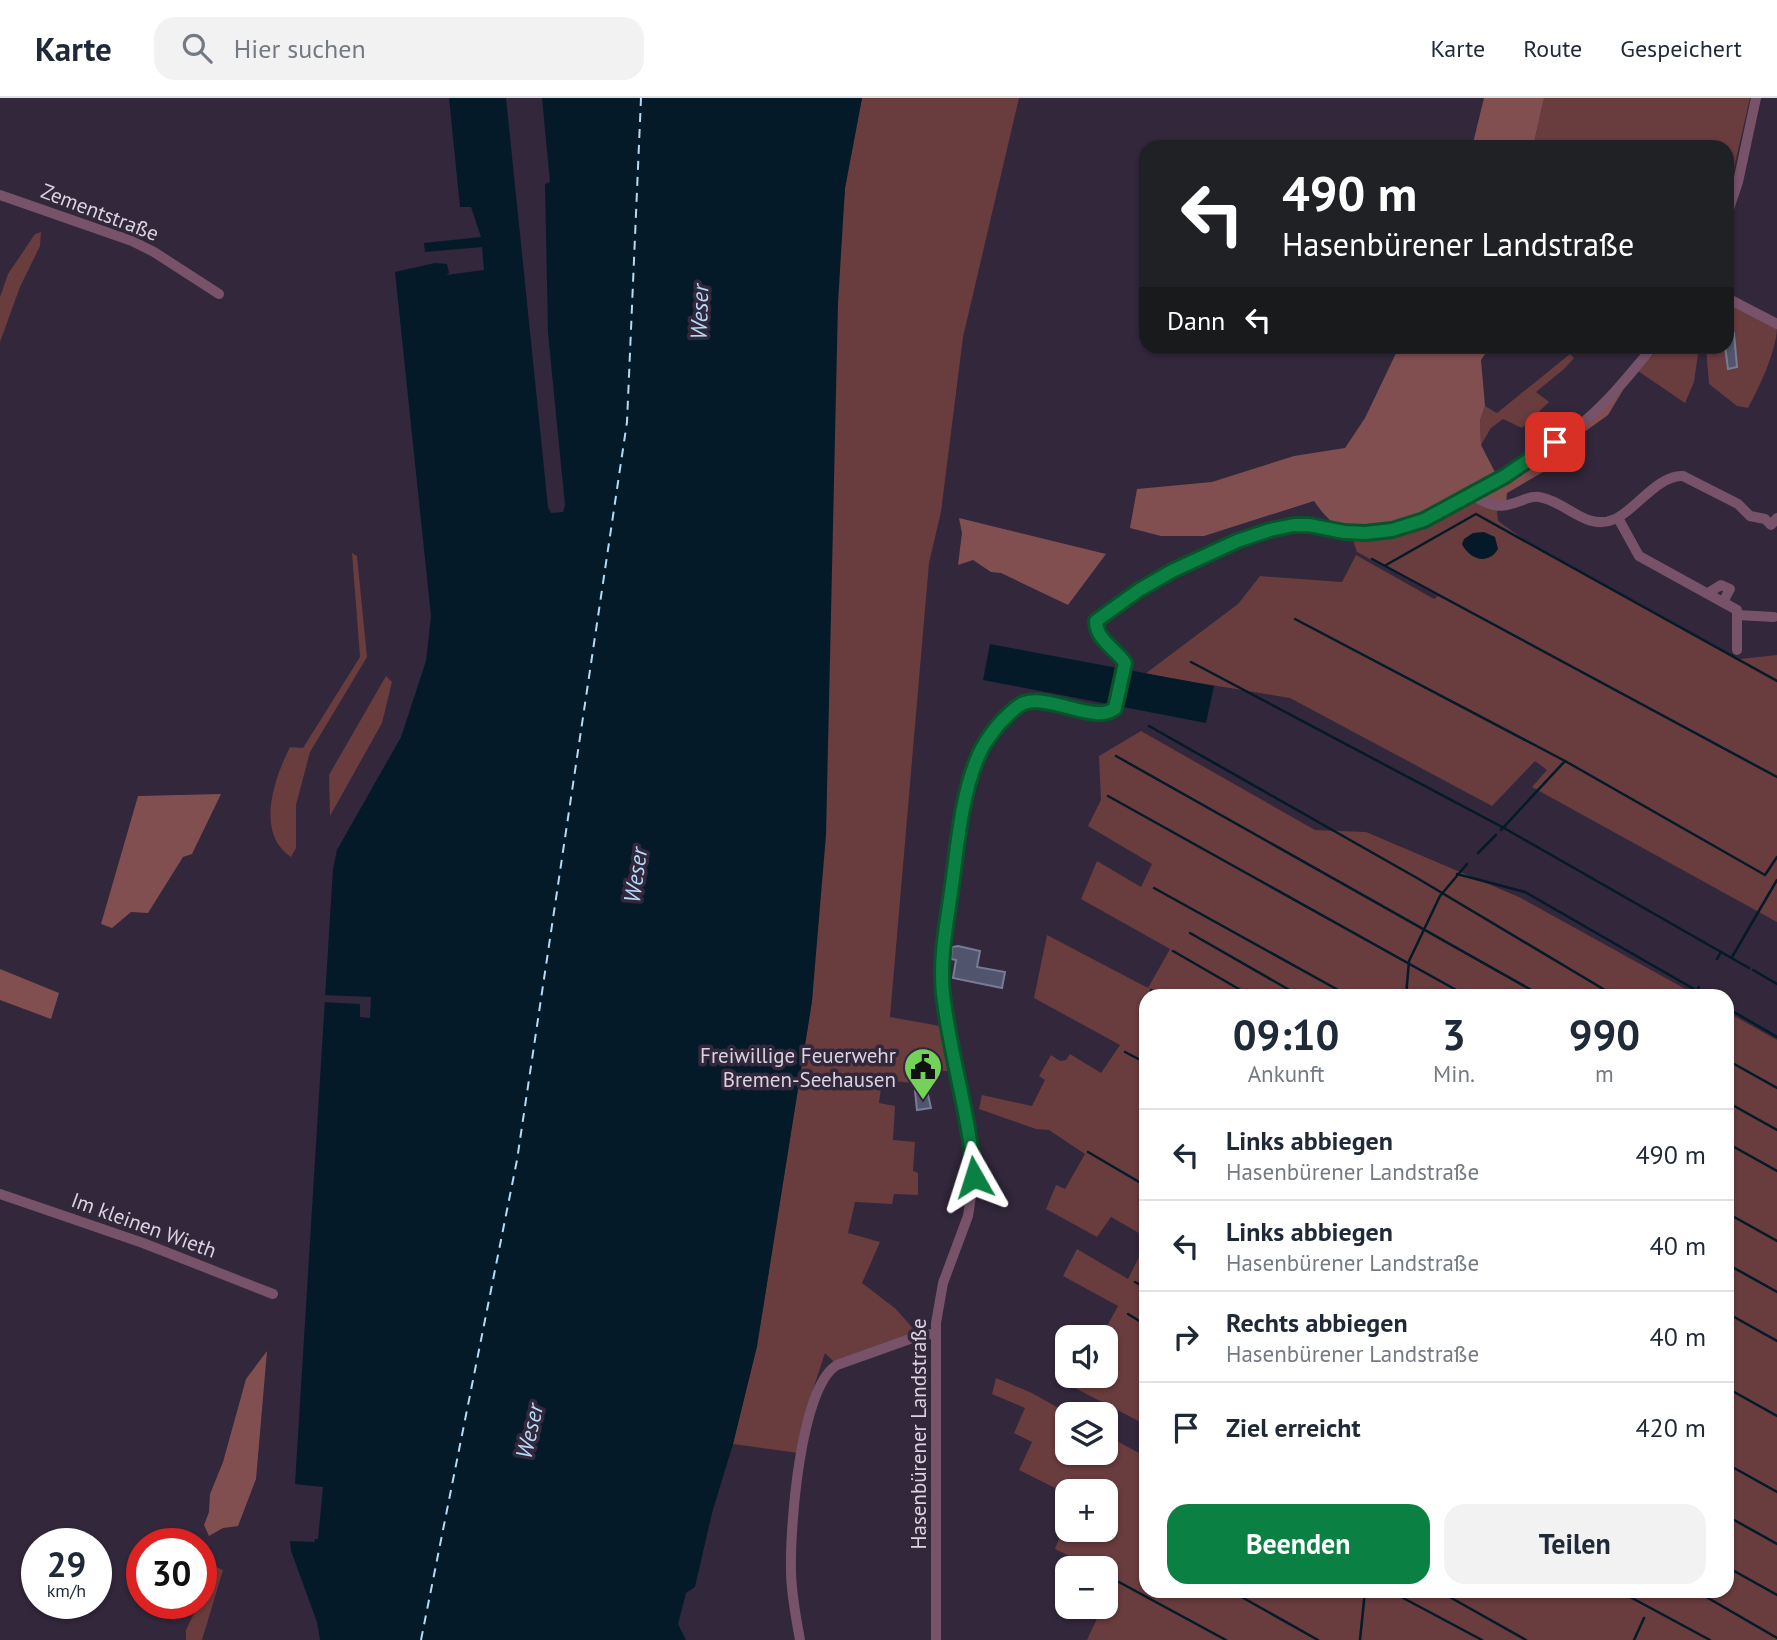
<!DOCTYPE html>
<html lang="de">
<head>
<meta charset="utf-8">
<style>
  :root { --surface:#fff; --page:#f2f2f3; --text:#1f2937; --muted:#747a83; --line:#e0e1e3; --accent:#0b8043 }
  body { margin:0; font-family:"PT Sans",sans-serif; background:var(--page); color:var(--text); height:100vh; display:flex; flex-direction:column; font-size:26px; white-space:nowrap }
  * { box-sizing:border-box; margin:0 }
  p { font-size:23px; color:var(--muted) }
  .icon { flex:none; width:38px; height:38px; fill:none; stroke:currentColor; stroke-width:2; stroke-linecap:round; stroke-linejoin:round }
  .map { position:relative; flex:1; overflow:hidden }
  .sheet { position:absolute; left:1139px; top:891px; width:595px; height:609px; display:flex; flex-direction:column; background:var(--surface); border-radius:21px; box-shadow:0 2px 5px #0004 }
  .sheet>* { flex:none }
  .hud { position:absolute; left:1139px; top:42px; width:595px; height:214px; border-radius:21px; box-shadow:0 2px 5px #0004; background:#202124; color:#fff; overflow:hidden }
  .buttons { position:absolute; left:1055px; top:1227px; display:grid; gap:14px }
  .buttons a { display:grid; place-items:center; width:63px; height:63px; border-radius:14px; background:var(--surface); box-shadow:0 2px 5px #0004; font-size:35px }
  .speed { position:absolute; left:21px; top:1430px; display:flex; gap:14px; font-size:35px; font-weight:700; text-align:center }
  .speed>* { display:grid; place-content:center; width:91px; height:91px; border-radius:50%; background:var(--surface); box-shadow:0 2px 5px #0004; line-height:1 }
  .speed small { font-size:18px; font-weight:400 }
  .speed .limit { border:10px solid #d22; background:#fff; color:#111 }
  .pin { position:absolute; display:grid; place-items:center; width:60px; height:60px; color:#fff; margin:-30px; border-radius:14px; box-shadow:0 4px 10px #0006 }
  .me { position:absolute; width:77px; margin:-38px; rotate:354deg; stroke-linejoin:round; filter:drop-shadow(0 0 5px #0008) }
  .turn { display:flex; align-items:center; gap:24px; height:147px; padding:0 28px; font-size:32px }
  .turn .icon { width:91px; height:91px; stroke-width:2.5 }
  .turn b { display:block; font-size:49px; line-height:60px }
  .then { display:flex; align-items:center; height:66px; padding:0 28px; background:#0003; gap:14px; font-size:26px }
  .eta { display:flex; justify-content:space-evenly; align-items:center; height:119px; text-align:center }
  .eta b { font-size:42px; font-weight:700; line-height:49px }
  .button { display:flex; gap:14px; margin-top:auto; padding:14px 28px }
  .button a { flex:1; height:80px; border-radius:21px; background:var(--accent); color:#fff; font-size:28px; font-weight:700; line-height:80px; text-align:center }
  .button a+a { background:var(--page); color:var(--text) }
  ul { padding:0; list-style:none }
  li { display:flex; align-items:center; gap:21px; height:91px; padding:0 28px; border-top:2px solid var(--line) }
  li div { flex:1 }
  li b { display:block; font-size:26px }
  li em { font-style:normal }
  header { display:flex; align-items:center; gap:42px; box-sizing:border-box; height:98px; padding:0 35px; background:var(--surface); border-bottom:2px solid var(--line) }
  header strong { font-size:33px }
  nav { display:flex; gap:38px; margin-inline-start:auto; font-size:24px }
  .search { width:490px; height:63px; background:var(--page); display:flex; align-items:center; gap:18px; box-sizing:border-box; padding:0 24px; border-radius:21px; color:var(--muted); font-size:26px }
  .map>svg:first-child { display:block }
</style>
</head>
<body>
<header>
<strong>Karte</strong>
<div class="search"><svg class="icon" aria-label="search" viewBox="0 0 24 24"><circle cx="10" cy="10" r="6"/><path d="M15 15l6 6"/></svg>Hier suchen</div>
<nav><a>Karte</a><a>Route</a><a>Gespeichert</a></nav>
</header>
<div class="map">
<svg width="1777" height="1542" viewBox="0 0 1777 1542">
  <rect width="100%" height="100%" fill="#32273b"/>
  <g fill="#693c3e">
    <path d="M862,0h157l-56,239 -22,175 -12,51 -39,454 50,9 8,45h-20l-4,13 -42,-4 -3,23 16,3 -2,34 22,2 -2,29 5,2v22l-24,-1 -2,10 -37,-2 -7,31 32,9 -18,41 34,26 20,23 -82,30 -9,-9 -22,67 -5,33 -65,-9 24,-98 55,-345 23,-697 10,-116z"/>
    <path d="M1544,0h206l-23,100v-51h-194z"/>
    <path d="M41,134l-1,14 -20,41 -20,55v-45l8,-23 27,-40z"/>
    <path d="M1732,208l45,21c0,23 -18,61 -29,81l-11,-2 -28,-22 -3,-37 21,-1v-34z"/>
    <path d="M1661,249h38l-5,35 -9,21 -47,-32z"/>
    <path d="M1570,256l4,4 -10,11 -28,23 13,10 -27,26 -19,-9 -12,9 -10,17 -1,-25 5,-14 12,7z"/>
    <path d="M1474,404l23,9 1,10 28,20 204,113 10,5 37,-4v267l-245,-135 15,-17 -12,-9 -43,45 -202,-108 -145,-24 93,-70 22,-28 82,6 14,-27 78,44 4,-3 -81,-44 -5,-15 55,-6z"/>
    <path d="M352,455l5,3 10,101 -57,95 -14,53v43l-5,9c-36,-24 -17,-78 -1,-110l13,1 57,-91z"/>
    <path d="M386,578l6,6 -10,41 -52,93 -1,-41z"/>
    <path d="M1141,633l174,99 51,2 153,65 179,99h-552v241l-35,-20 -14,20 -51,-28 10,-24 9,4 20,-35 -36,-24 -13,-1 -57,-20 3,-14 50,11 13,-26 -6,-4 12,-21 9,6 6,-1 4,-6 31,19 19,-28 -86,-47 13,-63 101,53 22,-39 -89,-50 16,-38 44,26 11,-23 -64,-38 13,-26 -2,-44z"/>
    <path d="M1727,914l50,28v600h-690l12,-26 -15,-7 22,-1v-38h-21l1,-4 -31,-15 12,-31 1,12h38v-39h-38l-1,3 -48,-24 13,-28 -18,-9 11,-25 -33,-14 4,-16 36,15 37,21 -1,38h38v-17l33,18 7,-11v149h581z"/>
    <path d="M1146,1145v182l-71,-37 7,-12h24v-39h-5l17,-31 -55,-30 14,-27 51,30z"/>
    <path d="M216,1469l7,3 -21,70h-16v-10l13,-27h2z"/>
  </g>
  <g fill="#824f51">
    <path d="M1484,0h60l-11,49h-61z"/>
    <path d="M1399,249h91l-9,13 4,46 -5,14 1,25 16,31c-34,20 -127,76 -165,46 -7,-6 -13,-14 -18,-21l-110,35h-43l-31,-8 7,-39 75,-7 82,-26 51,-8 20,-30z"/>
    <path d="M1622,287l1,5 -15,25 -39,28 -19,25 -43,25 -1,10 -17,-1 -4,-7 2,-5 14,-8z"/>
    <path d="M959,420l147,36 -38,51 -67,-32 -10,-1 -18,-12 -15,5 4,-32z"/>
    <path d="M221,696l-29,60 -9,3 -35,56 -17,-1 -19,16 -11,-4 37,-128z"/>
    <path d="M0,871l59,24 -8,26 -51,-19z"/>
    <path d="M267,1253l-11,128 -18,47 -15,2 -14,8 -5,-11 5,-13 1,-18 13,-32 23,-83z"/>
  </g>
  <g fill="#041a29">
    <path d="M449,0h57l42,409 3,6 12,-1 2,-7 -17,-172 -3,-149 5,-2 -8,-84h320l-17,90 -7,115 -12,532 -14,166 -55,345 -24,98 -21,69 -17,74 -9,6 -8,31 8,16h-366l-3,-18 -26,-71 -1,-10 24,1 1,-3h3l5,-52 -28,-3 38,-615 4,-19 64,-113 25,-76 5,-45 -36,-344 40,-9 12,1 2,9 -3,2 38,-5 -2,-23 -57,5 -1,-9 57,-6 -10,-30h-11z"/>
    <path d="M1484,434l11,5 3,12c-10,17 -29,10 -36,-5l2,-5 9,-6z"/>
    <path d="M990,546l224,42 -8,37 -223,-43z"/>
  </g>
  <path fill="#32273b" d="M321,897l50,2 -1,21 -10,-1v-13l-39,-2z"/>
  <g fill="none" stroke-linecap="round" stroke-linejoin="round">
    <g stroke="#041a29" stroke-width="2.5">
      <path d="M1372,461l405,218"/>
      <path d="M1386,467l90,-51 301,167"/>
      <path d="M1295,521l270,142"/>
      <path d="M1191,564l313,166 245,140"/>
      <path d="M1149,628l268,152 198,118"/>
      <path d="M1116,658l426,240"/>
      <path d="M1108,698l359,200"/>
      <path d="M1501,732l64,-69 200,114 12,-18"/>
      <path d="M1478,755l18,-18"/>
      <path d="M1457,776l68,18 181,104"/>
      <path d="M1154,790l195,108"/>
      <path d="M1190,835l110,63"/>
      <path d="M1173,853l78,45"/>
      <path d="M1732,859l45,-77"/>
      <path d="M1717,861l4,-7"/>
      <path d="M1753,872l24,14"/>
      <path d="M1151,892l10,6"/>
      <path d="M1406,898l3,-35 31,-65 27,-32"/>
      <path d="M1694,898l5,-9"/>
      <path d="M1727,910l50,29"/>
      <path d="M1125,954l21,11"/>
      <path d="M1727,962l50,28"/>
      <path d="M1727,1004l50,28"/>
      <path d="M1727,1045l50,28"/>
      <path d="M1088,1054l58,34"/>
      <path d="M1727,1115l50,28"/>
      <path d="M1727,1166l50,28"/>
      <path d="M1135,1184l11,6"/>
      <path d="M1727,1215l50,28"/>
      <path d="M1128,1216l18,11"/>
      <path d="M1727,1290l50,28"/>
      <path d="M1727,1366l50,28"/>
      <path d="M1727,1418l50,28"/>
      <path d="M1091,1468l3,2"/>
      <path d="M1727,1469l50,28"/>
      <path d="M1106,1477l120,65"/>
      <path d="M1231,1493l87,49"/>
      <path d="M1390,1493l92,49"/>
      <path d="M1439,1493l87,49"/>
      <path d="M1619,1493l91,49"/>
      <path d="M1696,1493l81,47"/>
      <path d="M1360,1542l5,-49"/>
      <path d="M1634,1542l10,-22"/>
    </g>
    <path stroke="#b3dbf9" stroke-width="2" stroke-dasharray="9 7" stroke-linecap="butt" d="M421,1542l96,-480 110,-738 14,-324"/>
  </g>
  <g fill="#50556d" stroke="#777c95" stroke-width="2">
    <path d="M1734,235l3,34 -9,2 -3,-23h2v-12z"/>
    <path d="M958,848l22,5 -3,16 28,5 -3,16 -49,-10 3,-18 -5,-1 1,-12z"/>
    <path d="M926,988l5,22 -14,2 -2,-19h3l-1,-4z"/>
  </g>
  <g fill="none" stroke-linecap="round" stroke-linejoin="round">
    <g stroke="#775268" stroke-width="10">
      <path d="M0,97l132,46 22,11 65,42"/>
      <path d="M1727,117l11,-33 18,-84"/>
      <path d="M1727,200l50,26"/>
      <path d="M1472,397c21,13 28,14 51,5 5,-2 10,-4 16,-3 27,4 47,35 76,22 19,-8 44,-45 68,-43l55,28 12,12 15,3 6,6 6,-7"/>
      <path d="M1618,420l21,38 98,54v40"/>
      <path d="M1708,495l13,-8 9,4 -7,13"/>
      <path d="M1737,517l37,2"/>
      <path d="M0,1096l143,49 130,51"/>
      <path d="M800,1542c-4,-23 -9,-46 -9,-70 -1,-42 9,-183 46,-205l84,-30 14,-1"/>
      <path d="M936,1542v-317l7,-40 25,-67 6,-39 -3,-30 -23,-115 -6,-65 20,-149 11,-49 13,-28 17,-21 18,-17 30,-1 49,13 15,-7 10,-45c-9,-15 -29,-23 -29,-42 48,-35 97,-65 154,-84 15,-5 31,-11 46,-12 17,-1 31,5 47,7 20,3 44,0 64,-6 52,-15 155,-81 194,-120 19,-18 35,-40 53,-60"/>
    </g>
  </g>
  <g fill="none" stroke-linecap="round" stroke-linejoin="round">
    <defs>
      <path id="route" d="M974,1079c-4,-61 -24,-121 -31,-183 -4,-38 5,-77 10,-116 5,-39 9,-82 24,-119 6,-15 18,-32 30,-43 5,-5 11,-11 17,-13 26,-9 74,22 91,5l10,-45c-9,-14 -29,-23 -29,-42l43,-31 33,-19 65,-30 33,-11 24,-5h15l35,7 21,1 27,-3 32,-10 81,-44 50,-34"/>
    </defs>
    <use href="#route" stroke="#07532c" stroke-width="18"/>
    <use href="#route" stroke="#0b8043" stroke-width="12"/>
  </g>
  <defs>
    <symbol id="civic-pin" viewBox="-11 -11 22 30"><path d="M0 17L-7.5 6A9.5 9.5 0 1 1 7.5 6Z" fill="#74d25b" stroke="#32273b"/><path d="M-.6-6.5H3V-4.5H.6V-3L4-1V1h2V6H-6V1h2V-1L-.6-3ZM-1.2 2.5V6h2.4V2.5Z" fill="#111"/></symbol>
  </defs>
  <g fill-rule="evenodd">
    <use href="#civic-pin" x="901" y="947" width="44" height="60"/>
  </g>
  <g text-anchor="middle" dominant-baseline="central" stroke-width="7" stroke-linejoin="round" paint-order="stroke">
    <g font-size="21" fill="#dad3e0" stroke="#32273b">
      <text transform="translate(100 114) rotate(21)">Zementstraße</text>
      <text transform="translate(144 1127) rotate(20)">Im kleinen Wieth</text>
      <text transform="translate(918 1336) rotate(-90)">Hasenbürener Landstraße</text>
    </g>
    <g font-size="21" fill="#dad3e0" stroke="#32273b" text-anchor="end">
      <text x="896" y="957">Freiwillige Feuerwehr<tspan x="896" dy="24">Bremen-Seehausen</tspan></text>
    </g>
    <g font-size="23" font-style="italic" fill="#b3dbf9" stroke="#32273b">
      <text transform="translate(699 214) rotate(-88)">Weser</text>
      <text transform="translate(635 777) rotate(-82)">Weser</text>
      <text transform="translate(529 1333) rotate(-77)">Weser</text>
    </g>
  </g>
</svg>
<div class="buttons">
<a><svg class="icon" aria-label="sound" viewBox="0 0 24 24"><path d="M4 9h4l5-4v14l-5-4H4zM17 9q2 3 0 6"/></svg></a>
<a><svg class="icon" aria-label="layers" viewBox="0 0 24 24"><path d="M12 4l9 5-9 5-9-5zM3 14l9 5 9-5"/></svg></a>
<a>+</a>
<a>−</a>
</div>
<div class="speed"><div>29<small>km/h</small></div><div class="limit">30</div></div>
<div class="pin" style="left:1555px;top:344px;background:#d93025"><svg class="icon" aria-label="arrive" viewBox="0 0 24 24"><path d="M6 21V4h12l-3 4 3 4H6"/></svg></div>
<svg class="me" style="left:974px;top:1079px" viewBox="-20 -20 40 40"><path d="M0-17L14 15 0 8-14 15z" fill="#0b8043" stroke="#fff" stroke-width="4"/></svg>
<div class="hud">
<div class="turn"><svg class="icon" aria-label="left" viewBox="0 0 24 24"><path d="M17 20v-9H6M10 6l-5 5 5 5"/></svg><div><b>490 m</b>Hasenbürener Landstraße</div></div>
<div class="then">Dann<svg class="icon" aria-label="left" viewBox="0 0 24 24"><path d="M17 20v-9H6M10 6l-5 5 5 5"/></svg></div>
</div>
<section class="sheet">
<div class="eta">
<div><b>09:10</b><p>Ankunft</p></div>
<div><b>3</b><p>Min.</p></div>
<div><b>990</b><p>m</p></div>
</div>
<ul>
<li><svg class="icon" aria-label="left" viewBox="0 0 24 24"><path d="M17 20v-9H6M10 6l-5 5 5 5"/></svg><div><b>Links abbiegen</b><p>Hasenbürener Landstraße</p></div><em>490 m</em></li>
<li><svg class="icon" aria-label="left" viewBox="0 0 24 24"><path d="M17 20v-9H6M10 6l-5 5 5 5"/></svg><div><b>Links abbiegen</b><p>Hasenbürener Landstraße</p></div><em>40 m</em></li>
<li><svg class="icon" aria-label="right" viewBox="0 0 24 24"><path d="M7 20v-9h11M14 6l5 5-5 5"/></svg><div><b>Rechts abbiegen</b><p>Hasenbürener Landstraße</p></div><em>40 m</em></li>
<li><svg class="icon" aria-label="arrive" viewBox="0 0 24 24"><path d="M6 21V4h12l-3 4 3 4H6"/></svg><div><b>Ziel erreicht</b></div><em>420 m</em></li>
</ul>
<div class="button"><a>Beenden</a><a>Teilen</a></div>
</section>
</div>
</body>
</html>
